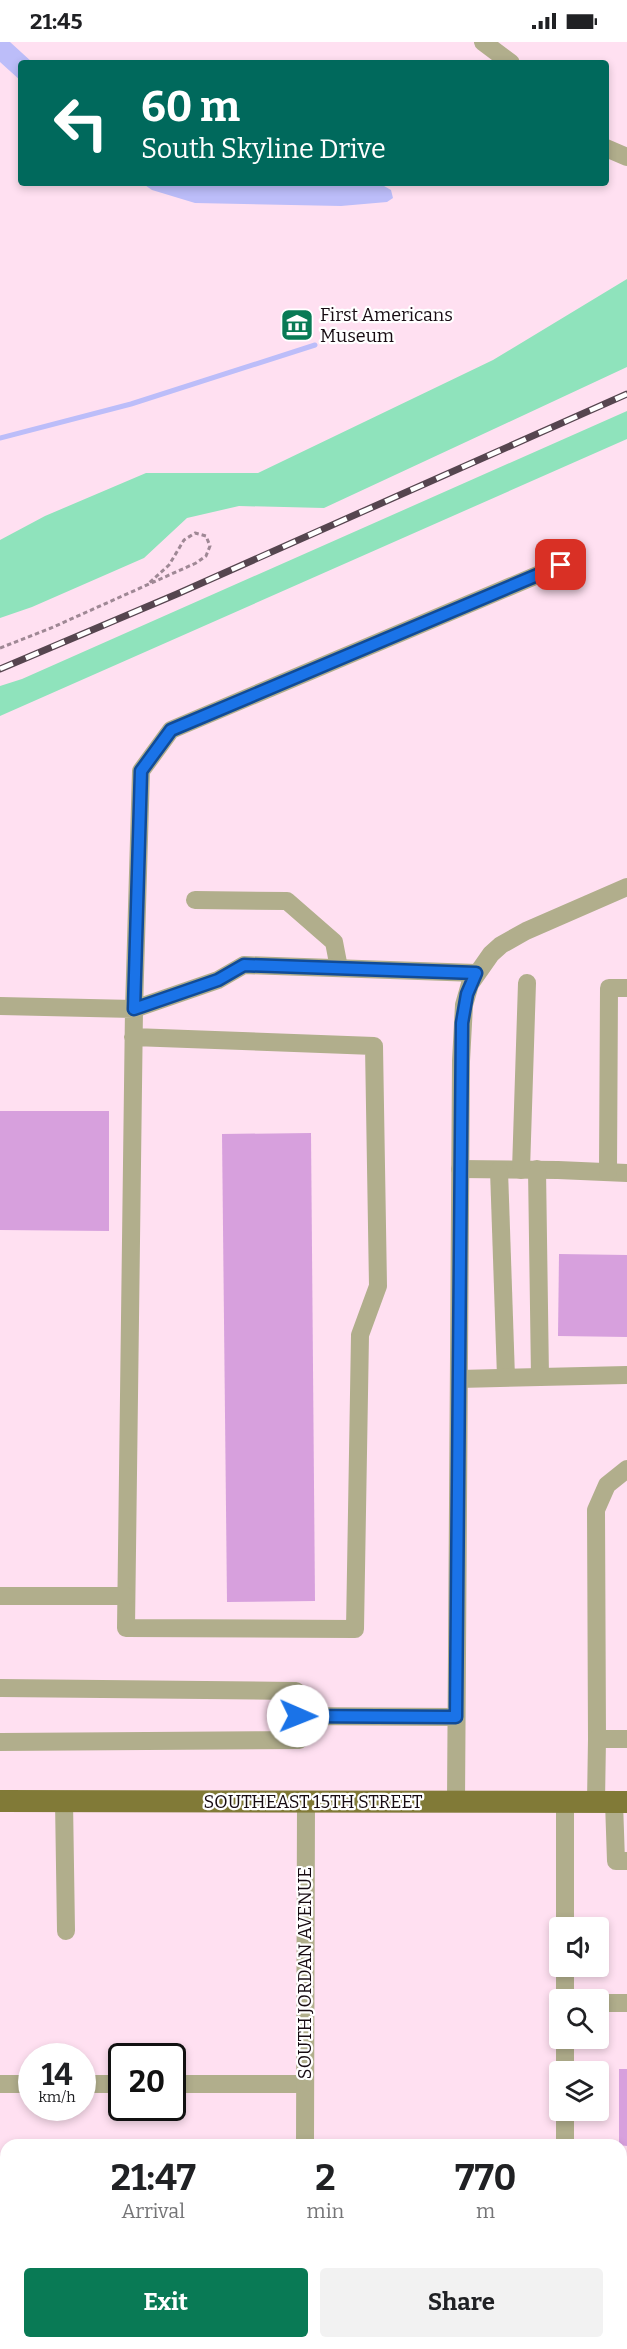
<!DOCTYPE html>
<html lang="en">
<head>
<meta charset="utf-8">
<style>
  :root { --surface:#fff; --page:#f2f2f2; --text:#202124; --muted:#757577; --accent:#097a55 }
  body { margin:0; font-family:Bitter,serif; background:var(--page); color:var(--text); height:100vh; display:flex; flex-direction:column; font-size:22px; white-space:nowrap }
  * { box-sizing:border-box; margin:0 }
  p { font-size:20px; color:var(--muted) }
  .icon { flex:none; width:33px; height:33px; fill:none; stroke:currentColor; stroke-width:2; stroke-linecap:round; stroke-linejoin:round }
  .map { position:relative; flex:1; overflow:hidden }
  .panel { position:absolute; left:0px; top:2097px; width:627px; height:210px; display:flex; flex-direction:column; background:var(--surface); border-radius:18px 18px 0 0; box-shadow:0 3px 9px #0003 }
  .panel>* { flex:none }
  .guide { position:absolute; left:18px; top:18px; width:591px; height:126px; border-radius:6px; box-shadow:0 3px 9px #0003; background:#00695c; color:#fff; overflow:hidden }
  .controls { position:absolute; left:549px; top:1875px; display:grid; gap:12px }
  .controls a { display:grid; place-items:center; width:60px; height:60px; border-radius:6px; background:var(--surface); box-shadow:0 3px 9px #0003; font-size:30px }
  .speed { position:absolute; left:18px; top:2001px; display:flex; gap:12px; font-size:30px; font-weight:700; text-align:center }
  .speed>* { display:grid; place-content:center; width:78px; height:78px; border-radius:50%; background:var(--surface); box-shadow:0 3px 9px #0003; line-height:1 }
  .speed small { font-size:15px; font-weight:400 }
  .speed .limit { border:3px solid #111; border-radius:9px; background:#fff; color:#111 }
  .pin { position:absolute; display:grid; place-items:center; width:51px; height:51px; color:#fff; margin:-26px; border-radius:12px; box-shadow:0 3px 9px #0006 }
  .me { position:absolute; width:66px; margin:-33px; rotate:91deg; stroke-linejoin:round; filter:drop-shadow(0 0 4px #0008) }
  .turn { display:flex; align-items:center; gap:21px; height:126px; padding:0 24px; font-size:27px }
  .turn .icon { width:78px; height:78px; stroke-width:2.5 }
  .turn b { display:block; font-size:42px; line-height:51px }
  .eta { display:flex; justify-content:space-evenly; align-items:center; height:102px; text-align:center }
  .eta b { font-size:36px; font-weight:700; line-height:42px }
  .button { display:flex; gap:12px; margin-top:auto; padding:12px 24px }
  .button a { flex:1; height:69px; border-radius:6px; background:var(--accent); color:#fff; font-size:24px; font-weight:700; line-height:69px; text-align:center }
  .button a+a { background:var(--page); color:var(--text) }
  .status { display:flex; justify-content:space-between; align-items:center; height:42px; padding:0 30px; background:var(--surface); direction:ltr }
  .status svg { height:16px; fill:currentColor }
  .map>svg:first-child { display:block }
</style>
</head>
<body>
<div class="status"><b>21:45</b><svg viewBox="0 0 49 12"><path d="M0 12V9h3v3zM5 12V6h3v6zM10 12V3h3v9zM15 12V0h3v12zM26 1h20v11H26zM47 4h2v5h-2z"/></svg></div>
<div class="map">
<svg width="627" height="2307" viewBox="0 0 627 2307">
  <rect width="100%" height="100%" fill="#ffe0f1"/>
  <g fill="#8fe3bc">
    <path d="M627,237v88l-303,141 -85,-2 -52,12 -43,40 -112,49 -32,11v-78l45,-24 101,-43h112l235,-113z"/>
    <path d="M627,369v28l-627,277v-30l22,-7z"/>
  </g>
  <g fill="#bcbdf9">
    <path d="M0,0h10l23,21h-12v18l-21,-19z"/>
    <path d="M142,141l216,1 26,2 7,4 2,8 -6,4 -46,4 -146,-3 -43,-13z"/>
  </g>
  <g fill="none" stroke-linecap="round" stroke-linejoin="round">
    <path stroke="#bcbdf9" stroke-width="5" d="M0,396l131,-34 184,-59"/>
  </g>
  <g fill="#d7a0dd">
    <path d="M0,1069h109v120l-109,-1z"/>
    <path d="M311,1091l4,468 -88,1 -5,-468z"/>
    <path d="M559,1212l68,1v82l-69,-1z"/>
    <path d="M619,2027h8v77l-8,-1z"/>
  </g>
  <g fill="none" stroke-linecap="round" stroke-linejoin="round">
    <path stroke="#9f8895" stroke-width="3" stroke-dasharray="4.5 3" stroke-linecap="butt" d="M0,606l51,-20 145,-65 10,-7 4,-10 -4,-10 -11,-3 -11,7 -15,25 -21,19"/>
    <g stroke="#b1ae8c" stroke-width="18">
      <path d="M483,0l28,21"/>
      <path d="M606,106l21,9"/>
      <path d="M195,858l92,1 47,41 5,26"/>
      <path d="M476,931l-232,-8 -26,15 -84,29 7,-238 30,-41 390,-165"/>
      <path d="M0,964l134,3 -8,619 229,1 5,-294 18,-49 -4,-240 -241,-9"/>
      <path d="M460,1127l98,1 69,3"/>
      <path d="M537,1127l3,208"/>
      <path d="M499,1128l7,207"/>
      <path d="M521,1128l6,-187"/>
      <path d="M608,1130l1,-184h18"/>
      <path d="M459,1337l168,-4"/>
      <path d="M0,1554h126"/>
      <path d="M0,1646l296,3 3,49 -299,2"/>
      <path d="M298,1674l158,1"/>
      <path d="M597,1697l-1,-229 11,-25 20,-16"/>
      <path d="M64,1759l2,130"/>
      <path d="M456,1760l5,-741 3,-56 6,-21 21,-30 10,-9 25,-14 101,-44"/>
      <path d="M565,1760v126"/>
      <path d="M596,1760l1,-63h30"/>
      <path d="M614,1760l2,59h11"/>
      <path d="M565,1924v34"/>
      <path d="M598,1961h29"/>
      <path d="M565,1996v34"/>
      <path d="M0,2042h32"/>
      <path d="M82,2042h40"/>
      <path d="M172,2042h133"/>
      <path d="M565,2068v35"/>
      <path d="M305,2103l1,-343"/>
      <path d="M302,2307v-6"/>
    </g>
    <path stroke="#817a37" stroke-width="22" d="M0,1759l627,1"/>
    <defs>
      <path id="rail" d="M0,627l177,-75 450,-200"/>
    </defs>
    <use href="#rail" stroke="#56454f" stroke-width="7"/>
    <use href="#rail" stroke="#fff" stroke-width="4.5" stroke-dasharray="14" stroke-linecap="butt"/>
  </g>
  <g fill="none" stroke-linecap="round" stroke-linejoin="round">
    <defs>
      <path id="route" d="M298,1674l158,1 6,-694 5,-29 9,-21 -232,-8 -26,15 -84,29 7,-238 30,-41 390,-165"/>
    </defs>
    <use href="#route" stroke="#114b97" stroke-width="15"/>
    <use href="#route" stroke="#1a73e8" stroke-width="10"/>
  </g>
  <defs>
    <symbol id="museum-square" viewBox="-11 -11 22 22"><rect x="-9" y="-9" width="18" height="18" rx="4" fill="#097a55" stroke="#fff"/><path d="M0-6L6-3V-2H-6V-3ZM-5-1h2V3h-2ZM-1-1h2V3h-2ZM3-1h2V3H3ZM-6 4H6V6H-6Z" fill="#fff"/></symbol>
  </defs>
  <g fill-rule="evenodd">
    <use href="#museum-square" x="278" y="264" width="38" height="38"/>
  </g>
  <g text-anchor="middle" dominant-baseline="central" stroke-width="4.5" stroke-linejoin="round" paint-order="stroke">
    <g font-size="18" fill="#170b12" stroke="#fff" text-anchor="start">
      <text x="320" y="273">First Americans<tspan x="320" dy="21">Museum</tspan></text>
    </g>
    <g font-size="18" fill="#170b12" stroke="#fff">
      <text x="313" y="1760">SOUTHEAST 15TH STREET</text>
      <text transform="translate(305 1931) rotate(-90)">SOUTH JORDAN AVENUE</text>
    </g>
  </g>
</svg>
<div class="controls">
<a><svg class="icon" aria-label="sound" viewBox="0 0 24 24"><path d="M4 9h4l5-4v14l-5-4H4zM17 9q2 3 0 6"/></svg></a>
<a><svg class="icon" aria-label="search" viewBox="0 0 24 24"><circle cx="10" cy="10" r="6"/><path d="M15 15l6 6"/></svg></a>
<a><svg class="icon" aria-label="layers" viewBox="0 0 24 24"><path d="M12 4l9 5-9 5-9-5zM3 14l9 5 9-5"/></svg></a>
</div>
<div class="speed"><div>14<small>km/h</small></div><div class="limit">20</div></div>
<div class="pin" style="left:561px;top:523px;background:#d93025"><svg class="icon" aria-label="arrive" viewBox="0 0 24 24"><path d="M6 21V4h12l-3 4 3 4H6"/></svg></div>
<svg class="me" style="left:298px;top:1674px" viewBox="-20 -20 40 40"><circle r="19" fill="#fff"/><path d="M0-13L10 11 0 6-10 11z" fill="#1a73e8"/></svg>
<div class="guide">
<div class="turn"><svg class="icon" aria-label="left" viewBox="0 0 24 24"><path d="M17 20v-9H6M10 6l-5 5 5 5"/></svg><div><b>60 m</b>South Skyline Drive</div></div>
</div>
<section class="panel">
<div class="eta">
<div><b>21:47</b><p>Arrival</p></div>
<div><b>2</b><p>min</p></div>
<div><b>770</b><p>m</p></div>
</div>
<div class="button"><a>Exit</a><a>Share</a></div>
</section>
</div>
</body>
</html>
